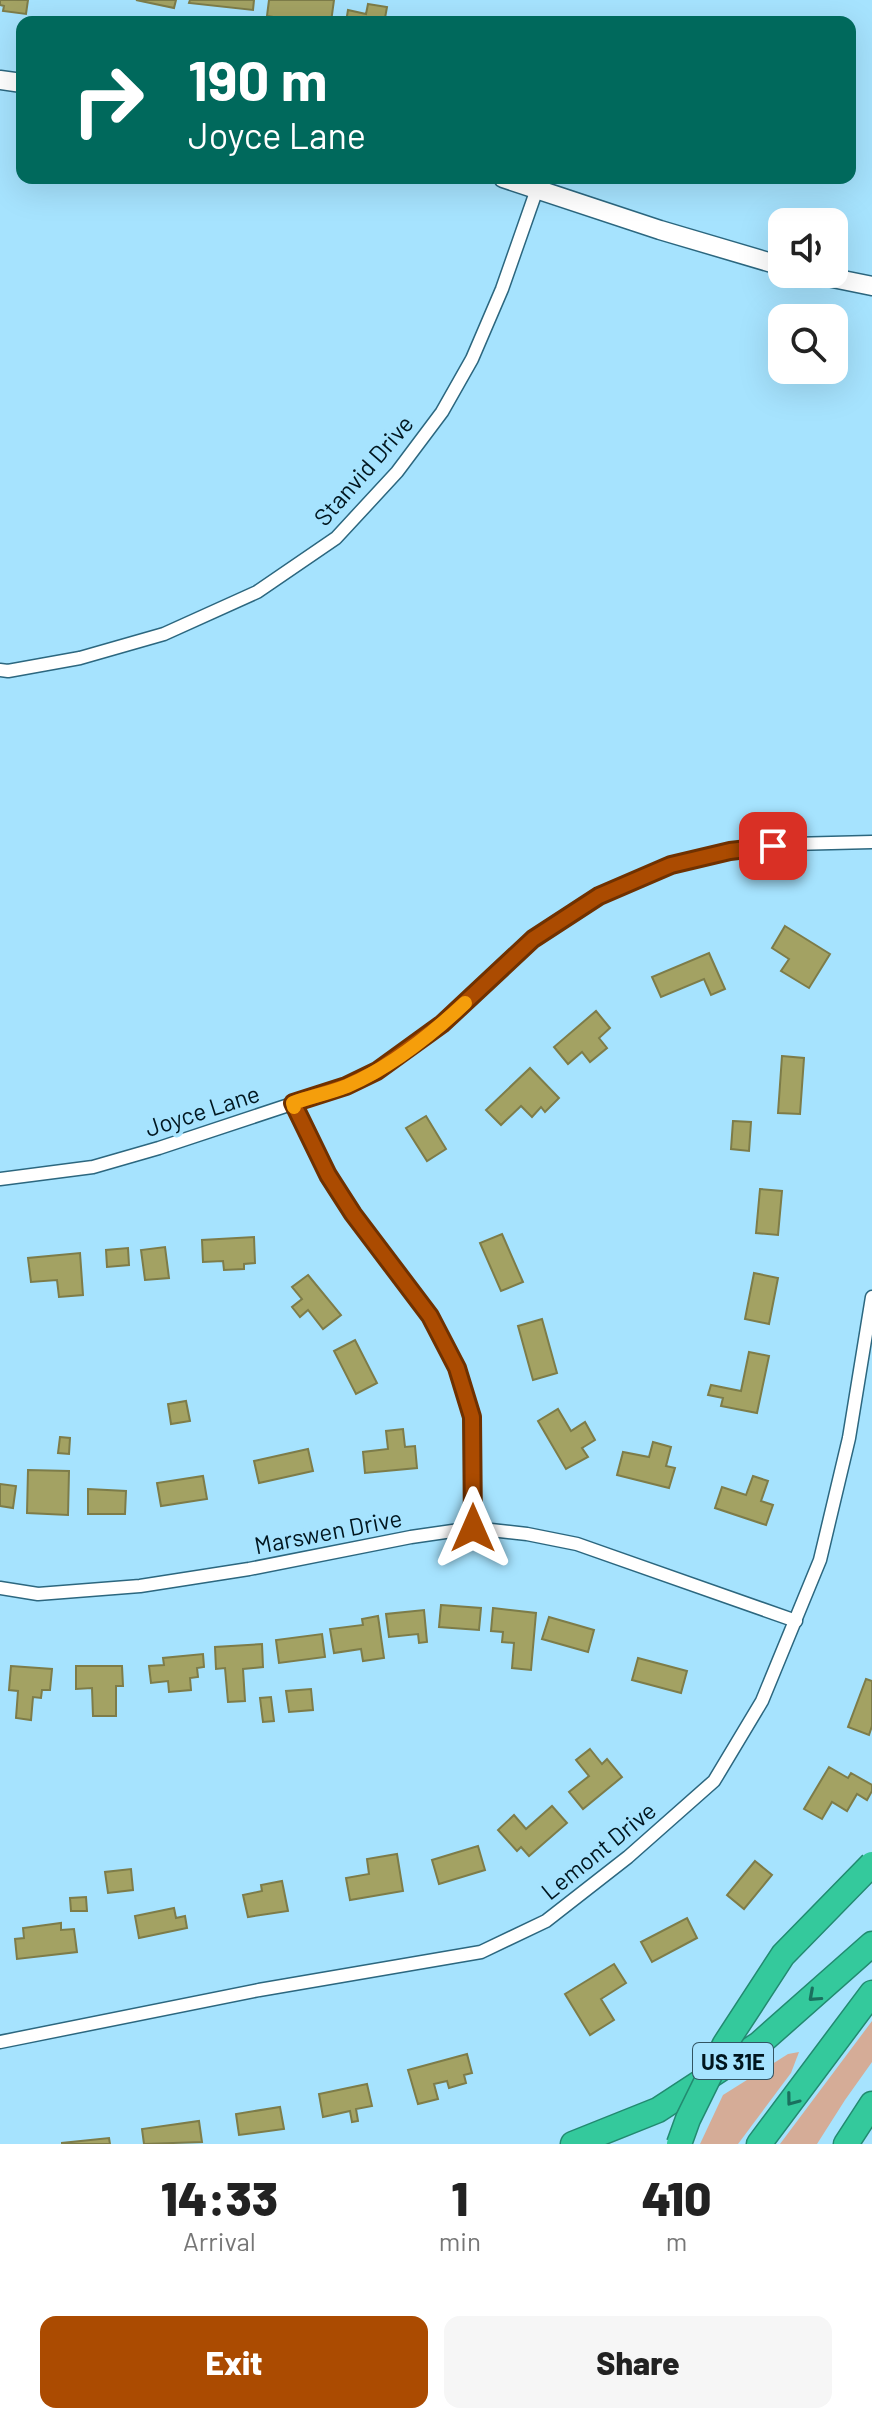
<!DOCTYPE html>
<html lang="en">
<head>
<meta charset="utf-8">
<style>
  :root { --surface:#fff; --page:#f6f6f6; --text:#222; --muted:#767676; --accent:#ab4b01 }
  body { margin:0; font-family:Barlow,sans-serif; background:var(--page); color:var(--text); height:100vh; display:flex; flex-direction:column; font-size:30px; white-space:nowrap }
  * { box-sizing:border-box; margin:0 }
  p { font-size:26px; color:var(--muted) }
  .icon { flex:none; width:44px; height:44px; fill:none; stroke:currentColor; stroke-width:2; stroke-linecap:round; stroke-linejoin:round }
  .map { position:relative; height:2144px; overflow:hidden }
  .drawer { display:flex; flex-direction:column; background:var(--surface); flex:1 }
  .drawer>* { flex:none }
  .banner { position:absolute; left:16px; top:16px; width:840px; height:168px; border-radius:16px; box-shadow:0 8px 32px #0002; background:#00695c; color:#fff; overflow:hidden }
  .controls { position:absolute; left:768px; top:208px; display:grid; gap:16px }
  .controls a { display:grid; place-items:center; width:80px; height:80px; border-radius:16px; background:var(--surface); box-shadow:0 8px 32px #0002; font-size:40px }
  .pin { position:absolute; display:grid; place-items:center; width:68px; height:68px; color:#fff; margin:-34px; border-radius:16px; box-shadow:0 4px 12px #0006 }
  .me { position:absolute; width:88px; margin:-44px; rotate:0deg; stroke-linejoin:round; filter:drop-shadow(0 0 6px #0008) }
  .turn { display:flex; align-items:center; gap:28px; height:168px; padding:0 40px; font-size:36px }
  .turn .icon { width:104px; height:104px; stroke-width:2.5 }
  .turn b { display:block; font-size:56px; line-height:68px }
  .eta { display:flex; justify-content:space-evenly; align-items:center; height:136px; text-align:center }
  .eta b { font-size:48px; font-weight:800; line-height:56px }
  .button { display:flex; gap:16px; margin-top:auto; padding:16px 40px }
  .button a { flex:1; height:92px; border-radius:16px; background:var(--accent); color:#fff; font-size:32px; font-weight:800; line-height:92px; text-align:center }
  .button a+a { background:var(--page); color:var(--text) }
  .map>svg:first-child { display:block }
</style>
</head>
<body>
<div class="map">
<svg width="872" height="2144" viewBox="0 0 872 2144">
  <rect width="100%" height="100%" fill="#a6e3fe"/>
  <g fill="#d5ac97">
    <path d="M872,2021v41l-27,38 -28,44h-37z"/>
    <path d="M799,2052l-8,21 -53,71h-38l23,-49 65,-41z"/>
  </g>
  <g fill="#a3a263" stroke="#7d7c49" stroke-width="2">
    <path d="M0,0h28l-2,14 -23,-3 1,-5 -4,-1z"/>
    <path d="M136,0h40l-2,8z"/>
    <path d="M190,0h64l-1,10 -64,-7z"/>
    <path d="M269,0h65l-3,22h-26l-38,-6z"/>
    <path d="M368,4l19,3 -2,11 18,4h-57l2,-12 18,4z"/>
    <path d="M785,926l45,28 -21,34 -28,-17 8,-12 -17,-11z"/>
    <path d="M709,953l16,36 -14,6 -7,-16 -43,18 -9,-20z"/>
    <path d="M596,1011l14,17 -11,10 8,10 -17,14 -8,-10 -14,12 -14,-17z"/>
    <path d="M782,1056l22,2 -4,56 -22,-1z"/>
    <path d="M530,1068l29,30 -14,14 -4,-5 -9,10 -11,-11 -20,19 -15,-15z"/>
    <path d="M426,1116l20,33 -19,12 -21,-33z"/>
    <path d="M733,1121l18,1 -2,29 -18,-2z"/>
    <path d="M760,1189l22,2 -4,44 -22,-2z"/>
    <path d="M502,1234l21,48 -22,9 -21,-48z"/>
    <path d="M254,1237l1,26 -11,1v5l-20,1 -1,-9 -20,1 -1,-22z"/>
    <path d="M165,1247l4,31 -24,2 -4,-30z"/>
    <path d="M128,1248l1,17 -22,2 -1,-17z"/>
    <path d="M80,1253l3,42 -24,2 -2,-17 -26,2 -3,-24z"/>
    <path d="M754,1273l24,5 -9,46 -24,-5z"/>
    <path d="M308,1275l33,40 -18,14 -15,-19 -8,7 -8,-10 10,-8 -10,-12z"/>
    <path d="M542,1319l15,54 -24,7 -15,-54z"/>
    <path d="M355,1340l22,43 -21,11 -22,-43z"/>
    <path d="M749,1352l20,4 -12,57 -36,-7 2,-8 -15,-3 3,-10 30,6z"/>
    <path d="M186,1401l4,20 -19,3 -3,-20z"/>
    <path d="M558,1409l13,22 14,-9 10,18 -13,8 6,9 -22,12 -28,-48z"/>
    <path d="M403,1429l2,18 10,-1 2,22 -52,5 -2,-21 25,-3 -2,-18z"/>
    <path d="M60,1437l10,1 -1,16 -11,-1z"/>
    <path d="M653,1442l18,5 -5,19 9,2 -6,20 -52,-13 6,-23 26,5z"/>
    <path d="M308,1449l5,22 -54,12 -5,-22z"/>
    <path d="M28,1470l41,1 -1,44 -41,-2z"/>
    <path d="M203,1476l4,23 -46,7 -4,-23z"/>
    <path d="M753,1476l15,5 -7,20 12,4 -7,20 -51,-17 7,-21 24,8z"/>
    <path d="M0,1484l16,2 -3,22 -13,-2z"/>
    <path d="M88,1489l38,2 -1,23h-37z"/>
    <path d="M441,1605l40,3 -2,22 -40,-3z"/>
    <path d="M493,1608l43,5 -5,57 -19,-2 2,-25 -12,-1 1,-10 -12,-1z"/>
    <path d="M424,1610l3,32 -8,1 -1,-9 -29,3 -3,-23z"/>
    <path d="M378,1616l6,42 -21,3 -2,-12 -27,4 -4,-24 33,-4 -1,-6z"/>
    <path d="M549,1617l45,13 -6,22 -46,-13z"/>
    <path d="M322,1634l3,23 -46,6 -3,-23z"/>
    <path d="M262,1644l1,23 -20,2 2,32 -17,1 -3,-34 -9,1 -1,-22z"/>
    <path d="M203,1654l1,13 -7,1 1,9 -8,1 1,12 -22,2 -1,-11 -17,2 -2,-17 15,-1 -1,-7z"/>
    <path d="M638,1658l49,13 -6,22 -49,-13z"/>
    <path d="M11,1666l41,3 -2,21h-8l-1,8 -8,-1 -2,23 -15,-2 2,-27 -9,-1z"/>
    <path d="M76,1666h46l1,20h-7v30h-23l-1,-28 -16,1z"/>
    <path d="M866,1679l6,2v45l-3,9 -21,-8z"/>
    <path d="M311,1689l2,21 -24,2 -3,-21z"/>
    <path d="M271,1697l3,24 -11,1 -3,-24z"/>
    <path d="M590,1749l12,15 5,-5 15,18 -39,32 -14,-17 20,-16 -13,-16z"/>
    <path d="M829,1767l19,11 3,-5 21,12v6l-5,9 -10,-6 -10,17 -15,-9 -10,17 -18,-10z"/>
    <path d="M552,1806l15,17 -38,33 -8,-9 -4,4 -19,-21 16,-15 12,14z"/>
    <path d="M478,1846l7,24 -46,14 -7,-24z"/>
    <path d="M397,1854l6,37 -53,9 -4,-22 23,-4 -2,-15z"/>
    <path d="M755,1861l17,14 -28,34 -17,-14z"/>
    <path d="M131,1869l2,21 -25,3 -3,-21z"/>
    <path d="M282,1881l6,30 -40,6 -5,-22 19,-4 -1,-6z"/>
    <path d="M86,1897l1,14h-16l-1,-13z"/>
    <path d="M174,1908l2,10 9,-2 2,12 -48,10 -4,-22z"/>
    <path d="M687,1918l10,20 -45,24 -11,-20z"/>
    <path d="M61,1923v7l13,-1 3,23 -60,7 -2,-20 9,-1 -1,-10z"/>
    <path d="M614,1964l12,19 -25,16 13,21 -24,15 -25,-41z"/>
    <path d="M467,2054l5,19 -8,2 2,8 -17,5 -2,-7 -13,3 4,15 -20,5 -10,-34z"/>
    <path d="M367,2084l5,22 -16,3 2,12 -6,1 -2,-11 -27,6 -4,-23z"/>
    <path d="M280,2107l4,22 -45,6 -3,-21z"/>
    <path d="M199,2121l3,21 -58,2 -2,-15z"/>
    <path d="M109,2138l1,6h-48v-1z"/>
  </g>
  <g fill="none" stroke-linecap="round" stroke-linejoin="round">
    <defs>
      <g id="street">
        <path d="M0,670l8,1 72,-13 84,-24 93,-42 79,-54 61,-66 45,-60 30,-53 30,-70 35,-100"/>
        <path d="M293,1103l35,72 25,39 77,102 27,52 15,49 1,111"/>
        <path d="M0,1179l93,-12 66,-19 187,-62 31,-15 65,-47 91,-85 66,-43 72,-31 59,-14 61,-7 81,-2"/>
        <path d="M0,1588l38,6 102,-8 109,-17 162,-32 62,-9 54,6 50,10 219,77"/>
        <path d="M0,2042l259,-52 222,-38 65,-31 82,-64 86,-76 48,-80 58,-141 29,-122 23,-141"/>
      </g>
      <g id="secondary">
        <path d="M0,80l22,3"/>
        <path d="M503,178l157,52 122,36"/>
        <path d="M813,274l59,12"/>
      </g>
      <g id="highway">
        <path d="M573,2144l85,-34 101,-66 113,-100"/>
        <path d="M759,2144l113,-151"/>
        <path d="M846,2144l26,-40"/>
      </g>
    </defs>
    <use href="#street" stroke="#2c677f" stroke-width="15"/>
    <use href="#secondary" stroke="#2c677f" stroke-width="21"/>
    <use href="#highway" stroke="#228a70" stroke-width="27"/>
    <use href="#street" stroke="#fff" stroke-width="12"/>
    <use href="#secondary" stroke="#fff" stroke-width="18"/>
    <use href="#highway" stroke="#34c99c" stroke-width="24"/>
    <defs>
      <path id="highway-bridge" d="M679,2144l9,-25 37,-75 58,-89 89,-91"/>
    </defs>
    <use href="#highway-bridge" stroke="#228a70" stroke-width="27" stroke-linecap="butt"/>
    <use href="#highway-bridge" stroke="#34c99c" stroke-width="24"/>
  </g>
  <defs><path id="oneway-chevron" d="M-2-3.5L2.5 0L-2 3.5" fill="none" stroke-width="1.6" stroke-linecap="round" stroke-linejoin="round" transform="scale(2)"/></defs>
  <g stroke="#1a705e">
    <use href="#oneway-chevron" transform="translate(814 1996) rotate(138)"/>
    <use href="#oneway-chevron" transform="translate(792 2100) rotate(127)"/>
  </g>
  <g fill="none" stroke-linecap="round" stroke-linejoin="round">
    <defs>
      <path id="route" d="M473,1528l-1,-111 -15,-49 -27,-52 -77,-102 -25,-39 -35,-72 53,-17 31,-15 65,-47 91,-85 66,-43 72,-31 59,-14 43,-5"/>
    </defs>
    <use href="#route" stroke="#6f3101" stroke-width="20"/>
    <use href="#route" stroke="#ab4b01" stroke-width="14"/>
    <path stroke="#f59e0b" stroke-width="14" d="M294,1107l-1,-4c17,-6 36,-10 54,-17 42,-18 85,-52 118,-83"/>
  </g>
  <g text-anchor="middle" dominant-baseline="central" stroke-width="8" stroke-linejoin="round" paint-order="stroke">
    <rect fill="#a6e3fe" stroke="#325462" stroke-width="2" x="693" y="2043" width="80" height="36" rx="6"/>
    <g font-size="22" font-weight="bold" fill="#00161f">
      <text x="733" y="2061">US 31E</text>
    </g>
    <g font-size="24" fill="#00161f" stroke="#a6e3fe">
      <text transform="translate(363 470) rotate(-49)">Stanvid Drive</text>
      <text transform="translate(202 1110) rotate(-18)">Joyce Lane</text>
      <text transform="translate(328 1531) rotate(-11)">Marswen Drive</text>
      <text transform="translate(598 1850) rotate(-39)">Lemont Drive</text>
    </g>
  </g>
</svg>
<div class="controls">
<a><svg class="icon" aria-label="sound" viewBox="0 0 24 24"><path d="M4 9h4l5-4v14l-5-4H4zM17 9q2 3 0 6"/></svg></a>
<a><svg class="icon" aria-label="search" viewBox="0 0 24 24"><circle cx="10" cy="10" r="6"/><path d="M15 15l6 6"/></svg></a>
</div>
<div class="pin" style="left:773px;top:846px;background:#d93025"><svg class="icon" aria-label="arrive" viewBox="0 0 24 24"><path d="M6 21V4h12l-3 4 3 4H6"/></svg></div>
<svg class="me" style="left:473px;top:1528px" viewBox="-20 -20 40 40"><path d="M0-17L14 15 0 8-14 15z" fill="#ab4b01" stroke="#fff" stroke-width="4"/></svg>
<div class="banner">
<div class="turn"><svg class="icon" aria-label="right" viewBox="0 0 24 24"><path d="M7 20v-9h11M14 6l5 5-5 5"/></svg><div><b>190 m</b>Joyce Lane</div></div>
</div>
</div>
<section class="drawer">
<div class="eta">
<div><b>14:33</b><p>Arrival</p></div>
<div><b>1</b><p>min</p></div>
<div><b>410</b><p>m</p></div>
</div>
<div class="button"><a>Exit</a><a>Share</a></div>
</section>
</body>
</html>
